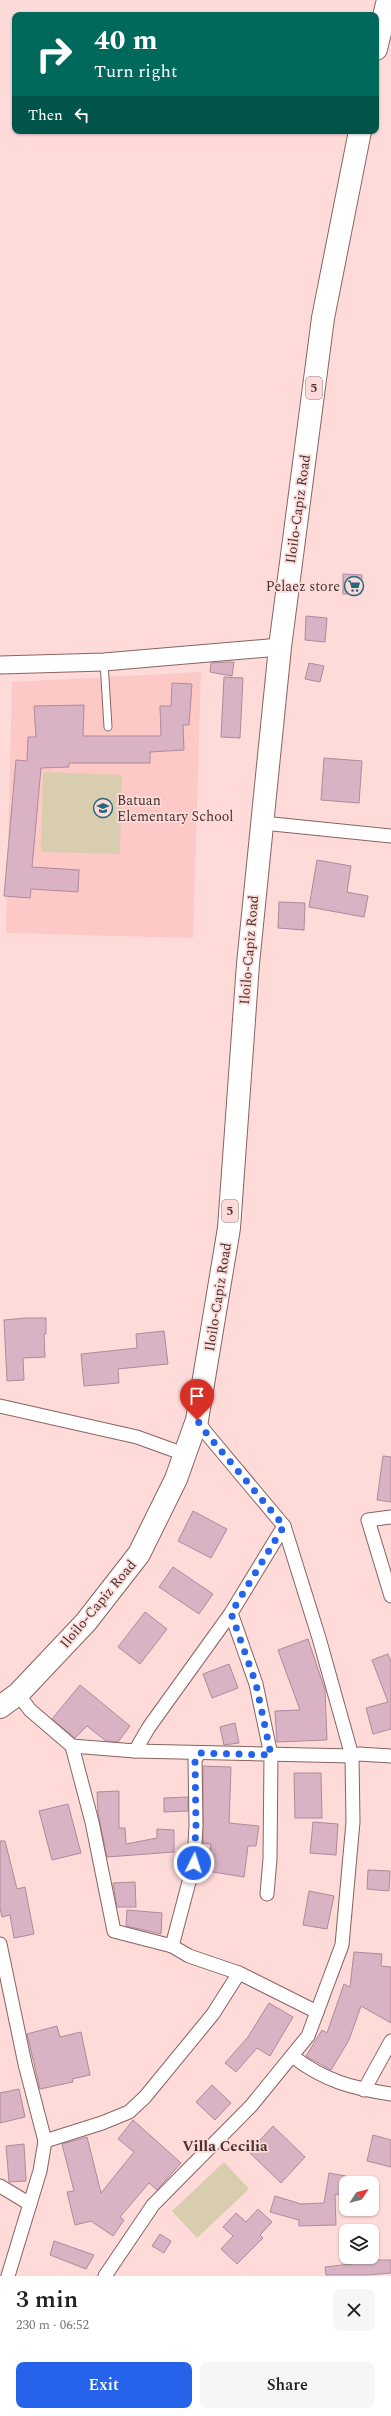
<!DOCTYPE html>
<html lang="en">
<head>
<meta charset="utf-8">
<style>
  :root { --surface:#fff; --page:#f6f6f6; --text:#202124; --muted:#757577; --accent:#2563eb }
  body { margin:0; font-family:Spectral,serif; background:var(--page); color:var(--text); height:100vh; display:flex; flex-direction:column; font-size:15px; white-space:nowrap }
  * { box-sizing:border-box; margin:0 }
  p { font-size:13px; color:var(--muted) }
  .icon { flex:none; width:22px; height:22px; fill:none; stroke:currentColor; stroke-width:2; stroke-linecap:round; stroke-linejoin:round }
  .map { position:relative; height:2276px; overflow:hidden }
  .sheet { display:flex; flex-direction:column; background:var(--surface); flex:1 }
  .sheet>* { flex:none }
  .hud { position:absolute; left:12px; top:12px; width:367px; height:122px; border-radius:8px; box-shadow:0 1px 3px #0004; background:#00695c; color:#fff; overflow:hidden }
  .needle { width:26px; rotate:54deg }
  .tools { position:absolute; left:339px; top:2176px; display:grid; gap:8px }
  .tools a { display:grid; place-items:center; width:40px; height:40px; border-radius:8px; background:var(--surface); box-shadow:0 1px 3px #0004; font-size:20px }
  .pin { position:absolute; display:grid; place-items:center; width:34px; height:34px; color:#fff; margin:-41px -17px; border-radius:50% 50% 50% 0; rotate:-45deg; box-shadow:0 0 4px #0007 }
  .pin .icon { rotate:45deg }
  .me { position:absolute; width:44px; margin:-22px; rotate:4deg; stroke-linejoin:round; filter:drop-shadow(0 0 3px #0008) }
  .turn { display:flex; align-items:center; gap:14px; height:84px; padding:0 16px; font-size:18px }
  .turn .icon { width:52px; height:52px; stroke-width:2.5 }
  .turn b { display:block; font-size:28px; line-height:34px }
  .then { display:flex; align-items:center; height:38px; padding:0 16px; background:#0003; gap:8px; font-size:15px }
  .round { display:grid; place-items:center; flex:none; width:42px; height:42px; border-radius:8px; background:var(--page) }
  .summary { display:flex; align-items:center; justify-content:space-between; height:68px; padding:0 16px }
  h1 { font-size:24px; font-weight:600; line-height:30px }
  .primary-button { display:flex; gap:8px; margin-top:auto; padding:8px 16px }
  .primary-button a { flex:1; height:46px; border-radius:8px; background:var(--accent); color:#fff; font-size:16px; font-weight:600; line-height:46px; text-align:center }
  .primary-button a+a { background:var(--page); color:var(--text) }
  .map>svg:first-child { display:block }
</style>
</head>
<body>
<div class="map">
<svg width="391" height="2276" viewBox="0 0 391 2276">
  <rect width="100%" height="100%" fill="#fedad8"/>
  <path fill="#fdc9c6" d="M201,672l-8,266 -187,-5 6,-251z"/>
  <g fill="#d9cdaf">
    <path d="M43,772l79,3 -2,79 -79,-2z"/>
    <path d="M224,2162l25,27 -52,49 -25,-27z"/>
  </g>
  <g fill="#d9b3c4" stroke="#af8a9b">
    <path d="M343,574l19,1 -1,19h-18z"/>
    <path d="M306,616l21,2 -2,24 -20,-2z"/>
    <path d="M228,662h6l-2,14 -22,-4 1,-9z"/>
    <path d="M309,663l15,3 -4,16 -15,-3z"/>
    <path d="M224,677l19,1 -3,60 -19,-1z"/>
    <path d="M172,683l20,1 -3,41h-6l1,25 -34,2v11h-81v4l-28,1 -9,99 47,3 -1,22 -47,-3 -1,9 -26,-2 12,-136 11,1 1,-24h8l-2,-31 50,-1 -1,31h78l-1,-30h11z"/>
    <path d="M324,758l38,3 -3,42 -38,-3z"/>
    <path d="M317,860l34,6 -4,26 21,4 -4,21 -55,-10z"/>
    <path d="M279,902l26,1 -1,27 -26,-2z"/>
    <path d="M26,1318h20v16h-2l1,23 -22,1 1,22 -17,1 -3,-61z"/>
    <path d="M164,1331l4,33 -50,5 1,14 -35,3 -3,-32 56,-6 -1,-14z"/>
    <path d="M383,1456l8,1v45l-14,-2z"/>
    <path d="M193,1511l34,18 -16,29 -33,-17z"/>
    <path d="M173,1567l40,27 -14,20 -40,-27z"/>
    <path d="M145,1612l22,17 -27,35 -22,-17z"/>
    <path d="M308,1639l17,51 2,50 -50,2 -2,-31 25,-1 -22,-60z"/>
    <path d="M388,1654l3,8v67l-18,5 -7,-26 22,-6 -16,-42z"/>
    <path d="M229,1664l9,24 -26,10 -9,-24z"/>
    <path d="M80,1685l50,41 -12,16 -12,-1 -19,-15 -12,12 -23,-19z"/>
    <path d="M235,1723l4,20 -15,2 -4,-18z"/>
    <path d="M203,1766l28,1 -2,56 30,3 -3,20h-8l-4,31 -37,-6 4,-27 -8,-1z"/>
    <path d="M294,1773h27l1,45h-27z"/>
    <path d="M119,1791v37h6l1,16 31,-6v-9l17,1v22l-67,5 -9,-44 -1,-21z"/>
    <path d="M188,1797v14l-24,1v-14z"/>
    <path d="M68,1804l13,49 -29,7 -13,-49z"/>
    <path d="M313,1822l25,2 -2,31 -26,-2z"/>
    <path d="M0,1841h5l12,48 8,-2 9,47 -20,4 -4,-23 -8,2 -2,-9z"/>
    <path d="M368,1870l22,1 -1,20 -22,-2z"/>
    <path d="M135,1882l1,25h-19l-4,-24z"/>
    <path d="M309,1891l25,5 -7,33 -24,-4z"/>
    <path d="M127,1910l35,3 -1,21 -35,-8z"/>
    <path d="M354,1952l28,2 -1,12 10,1v56l-30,-17 -12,34 -18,30 -25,-14 16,-26 5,3 17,-49 6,3z"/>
    <path d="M269,2003l24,14 -23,39 -13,-8 -21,24 -11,-9 23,-26z"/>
    <path d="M57,2026l3,11 21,-5 9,43 -18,4 1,3 -33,7 -13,-55z"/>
    <path d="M212,2085l19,18 -16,17 -19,-18z"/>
    <path d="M19,2089l6,28 -25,6v-30z"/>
    <path d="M133,2120l48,43 -24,27 -8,-7 -29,34 4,3 -11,16 -22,-15 -16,4 -8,-33 7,-1 -12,-47 25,-7 14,56 33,-41 -16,-13z"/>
    <path d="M273,2126l32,31 -24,26 -32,-31z"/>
    <path d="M373,2135l18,5v27l-24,-6z"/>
    <path d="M24,2144l2,37 -17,1 -3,-36z"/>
    <path d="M329,2173l17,3v20l-11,-2 1,31 -37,1v-6l-29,-8 5,-16 26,8 23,-1z"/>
    <path d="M258,2209l14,13 -12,13 3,3 -26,26 -16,-15 12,-13 -10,-9 13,-14 10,9z"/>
    <path d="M160,2234l11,7 -7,12 -12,-7z"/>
    <path d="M54,2241l40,14 -8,14 -36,-14z"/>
    <path d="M359,2260h32v13l-24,2h-41l-1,-8 34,-4z"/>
  </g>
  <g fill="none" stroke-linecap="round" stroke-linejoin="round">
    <defs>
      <path id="service" d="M104,662l4,65"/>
      <g id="minor">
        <path d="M263,823l128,13"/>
        <path d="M0,1406l137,31 47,17"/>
        <path d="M391,1517l-23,3 23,76"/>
        <path d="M231,1613l25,71 15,71 -1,104 -3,35"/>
        <path d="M18,1694l12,16 42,36 63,5 217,5 7,-2 32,2"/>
        <path d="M72,1746l20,76 22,109 58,15 17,10 50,17 78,39"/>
        <path d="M135,1751l14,-24 82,-114 53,-87"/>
        <path d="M0,1944l25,120 20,77 -5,30 -32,105"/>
        <path d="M172,1946l22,-83 2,-38 -1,-65 4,-7"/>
        <path d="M292,2056c33,25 59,32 99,38"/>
        <path d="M364,2090l27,-49"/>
        <path d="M45,2141l57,-18 27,-11 16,-15 68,-83 26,-41"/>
        <path d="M0,2186l30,18"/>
        <path d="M105,2276l48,-71 98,-99 57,-70 34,-91 11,-123 -1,-66 -33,-118 -35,-112 -77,-92 -10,-14"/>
      </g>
      <path id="tertiary" d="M0,665l104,-3 176,-15"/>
      <g id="trunk">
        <path d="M376,49l12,-49"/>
        <path d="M0,1707l18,-13 68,-72 53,-68 37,-75 21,-59 32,-192 19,-264 32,-317 43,-329 37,-187"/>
      </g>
    </defs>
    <use href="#service" stroke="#896361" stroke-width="9"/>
    <use href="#minor" stroke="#896361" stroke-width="15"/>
    <use href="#tertiary" stroke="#896361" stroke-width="19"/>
    <use href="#trunk" stroke="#896361" stroke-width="24"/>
    <use href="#service" stroke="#fff" stroke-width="7"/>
    <use href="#minor" stroke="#fff" stroke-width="13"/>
    <use href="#tertiary" stroke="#fff" stroke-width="17"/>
    <use href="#trunk" stroke="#fff" stroke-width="22"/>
  </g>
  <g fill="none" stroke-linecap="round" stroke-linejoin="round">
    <path stroke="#2563eb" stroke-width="7" stroke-dasharray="0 12.6" d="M194,1863l2,-38 -1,-65 4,-7 72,2 -15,-71 -25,-71 53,-87 -77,-92 -10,-14"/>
  </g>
  <defs>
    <symbol id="supermarket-ring" viewBox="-11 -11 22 22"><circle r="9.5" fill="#fedad8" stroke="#25697b" stroke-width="1.5"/><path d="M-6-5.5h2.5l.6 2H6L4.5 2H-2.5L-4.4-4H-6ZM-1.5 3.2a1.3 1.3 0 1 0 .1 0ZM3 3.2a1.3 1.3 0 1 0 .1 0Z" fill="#25697b"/></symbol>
    <symbol id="school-ring" viewBox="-11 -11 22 22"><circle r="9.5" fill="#fedad8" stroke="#25697b" stroke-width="1.5"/><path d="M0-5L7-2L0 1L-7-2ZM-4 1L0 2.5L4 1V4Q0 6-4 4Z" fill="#25697b"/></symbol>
  </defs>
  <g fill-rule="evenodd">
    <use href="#supermarket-ring" x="343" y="575" width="22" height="22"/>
    <use href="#school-ring" x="92" y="797" width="22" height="22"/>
  </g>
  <g text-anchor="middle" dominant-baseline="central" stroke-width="3.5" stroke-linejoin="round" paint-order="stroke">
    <g fill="#fedad8" stroke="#7c6564" stroke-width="1">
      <rect x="306" y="377" width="16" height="22" rx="3"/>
      <rect x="222" y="1200" width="16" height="22" rx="3"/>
    </g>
    <g font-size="13" font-weight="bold" fill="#443332">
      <text x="314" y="388">5</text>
      <text x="230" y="1211">5</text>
    </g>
    <g font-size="14" fill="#443332" stroke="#fedad8">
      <text transform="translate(298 509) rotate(-82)">Iloilo-Capiz Road</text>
      <text transform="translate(249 950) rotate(-85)">Iloilo-Capiz Road</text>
      <text transform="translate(218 1297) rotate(-81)">Iloilo-Capiz Road</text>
      <text transform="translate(98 1604) rotate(-50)">Iloilo-Capiz Road</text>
    </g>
    <g font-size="14" fill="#443332" stroke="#fedad8" text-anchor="end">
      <text x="340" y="586">Pelaez store</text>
      <text x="117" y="800" text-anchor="start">Batuan<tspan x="117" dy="16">Elementary School</tspan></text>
    </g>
    <g font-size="15" font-weight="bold" fill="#443332" stroke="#fedad8">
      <text x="225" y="2146">Villa Cecilia</text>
    </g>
  </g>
</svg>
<div class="tools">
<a><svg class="needle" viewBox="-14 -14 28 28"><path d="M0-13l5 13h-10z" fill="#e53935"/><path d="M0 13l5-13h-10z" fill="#757577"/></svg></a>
<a><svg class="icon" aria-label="layers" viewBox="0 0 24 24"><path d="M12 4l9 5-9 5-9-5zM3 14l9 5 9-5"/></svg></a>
</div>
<div class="pin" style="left:197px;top:1420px;background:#d93025"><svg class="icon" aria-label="arrive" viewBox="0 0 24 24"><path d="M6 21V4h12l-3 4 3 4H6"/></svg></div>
<svg class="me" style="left:194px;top:1863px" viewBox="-20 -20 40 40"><circle r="17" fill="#2563eb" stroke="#fff" stroke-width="3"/><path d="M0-11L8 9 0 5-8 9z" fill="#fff"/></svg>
<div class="hud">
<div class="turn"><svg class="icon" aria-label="right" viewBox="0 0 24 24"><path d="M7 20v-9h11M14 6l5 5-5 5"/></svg><div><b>40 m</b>Turn right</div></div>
<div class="then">Then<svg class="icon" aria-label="left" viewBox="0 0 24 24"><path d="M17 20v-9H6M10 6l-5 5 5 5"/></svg></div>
</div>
</div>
<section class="sheet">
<div class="summary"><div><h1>3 min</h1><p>230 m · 06:52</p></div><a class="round"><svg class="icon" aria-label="close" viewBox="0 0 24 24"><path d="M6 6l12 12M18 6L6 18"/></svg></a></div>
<div class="primary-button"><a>Exit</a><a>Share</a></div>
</section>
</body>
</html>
